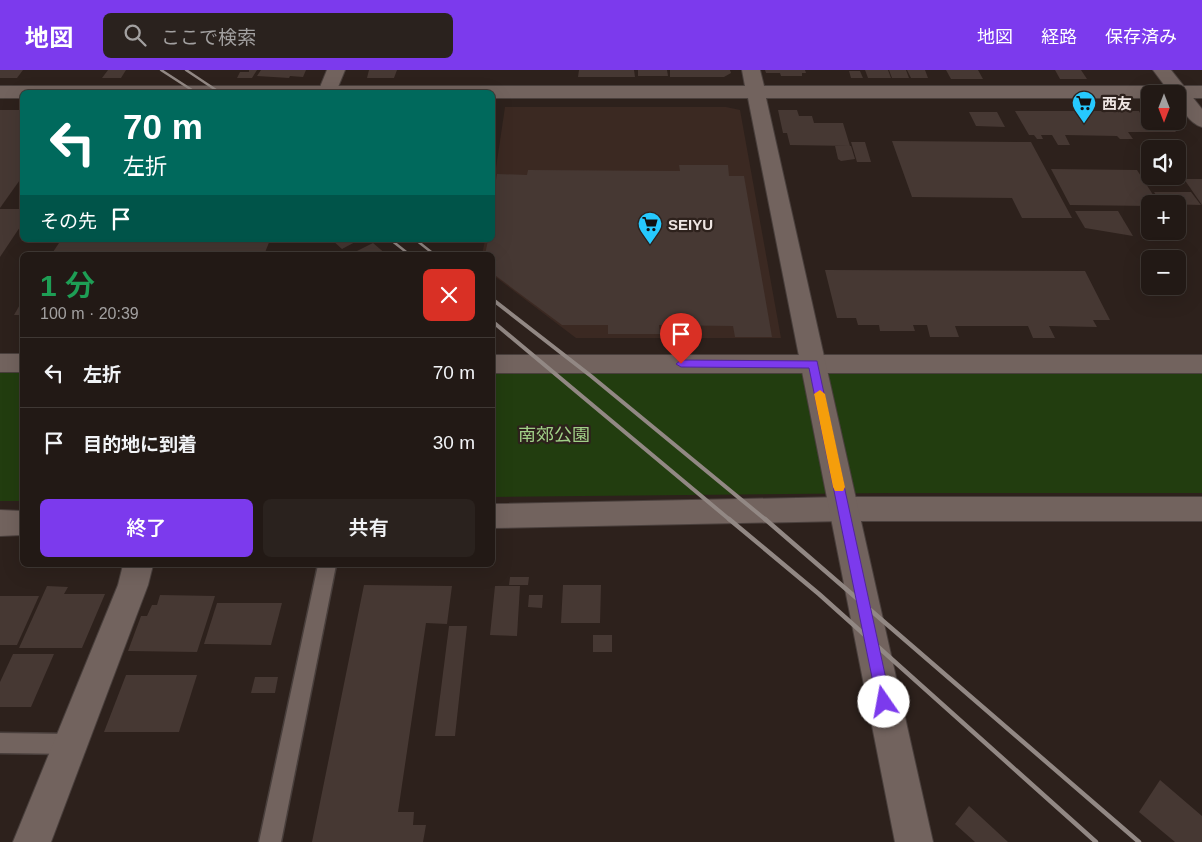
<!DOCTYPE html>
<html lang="ja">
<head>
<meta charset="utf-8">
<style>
  :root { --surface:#221915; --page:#2a221e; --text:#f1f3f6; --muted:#a2a0a0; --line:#3f3834; --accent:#7c3aed }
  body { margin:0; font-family:Arial,"Noto Sans JP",sans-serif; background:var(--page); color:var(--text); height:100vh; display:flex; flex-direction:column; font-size:19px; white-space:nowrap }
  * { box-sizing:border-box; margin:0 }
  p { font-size:16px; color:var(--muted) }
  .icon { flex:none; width:28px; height:28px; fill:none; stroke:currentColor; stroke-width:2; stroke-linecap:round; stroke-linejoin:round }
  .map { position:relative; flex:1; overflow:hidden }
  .drawer { position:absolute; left:20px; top:182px; width:475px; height:315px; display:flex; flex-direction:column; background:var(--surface); border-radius:8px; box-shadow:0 5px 20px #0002,0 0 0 1px var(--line) }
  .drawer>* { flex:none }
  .hud { position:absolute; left:20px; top:20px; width:475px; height:152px; border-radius:8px; box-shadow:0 5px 20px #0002,0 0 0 1px var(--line); background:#00695c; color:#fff; overflow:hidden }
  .needle { width:32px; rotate:180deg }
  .buttons { position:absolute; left:1141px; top:15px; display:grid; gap:10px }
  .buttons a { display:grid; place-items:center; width:45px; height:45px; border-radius:8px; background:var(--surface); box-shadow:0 5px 20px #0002,0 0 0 1px var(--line); font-size:25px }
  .pin { position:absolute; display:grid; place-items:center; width:42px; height:42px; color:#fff; margin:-51px -21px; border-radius:50% 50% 50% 0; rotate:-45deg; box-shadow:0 0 5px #0007 }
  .pin .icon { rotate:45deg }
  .me { position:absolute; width:55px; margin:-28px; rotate:348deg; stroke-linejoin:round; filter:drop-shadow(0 0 4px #0008) }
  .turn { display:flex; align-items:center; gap:18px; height:105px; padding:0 20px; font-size:22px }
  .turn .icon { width:65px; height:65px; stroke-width:2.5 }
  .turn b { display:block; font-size:35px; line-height:42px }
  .then { display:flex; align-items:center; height:48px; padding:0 20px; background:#0003; gap:10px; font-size:19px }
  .round { display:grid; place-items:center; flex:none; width:52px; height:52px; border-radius:8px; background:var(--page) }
  .overview { display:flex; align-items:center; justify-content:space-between; height:85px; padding:0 20px }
  h1 { font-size:30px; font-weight:600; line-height:38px; color:#1e9e55 }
  .primary-button { display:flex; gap:10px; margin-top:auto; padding:10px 20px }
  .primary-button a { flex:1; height:58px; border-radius:8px; background:var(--accent); color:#fff; font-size:20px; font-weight:600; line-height:58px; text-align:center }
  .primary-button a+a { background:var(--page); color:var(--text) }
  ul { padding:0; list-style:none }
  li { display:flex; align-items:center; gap:15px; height:70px; padding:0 20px; border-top:1px solid var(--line) }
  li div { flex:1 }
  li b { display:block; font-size:19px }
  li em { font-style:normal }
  header { display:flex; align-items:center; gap:30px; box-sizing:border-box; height:70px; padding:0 25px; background:var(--accent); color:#fff }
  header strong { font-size:24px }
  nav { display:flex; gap:28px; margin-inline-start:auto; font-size:18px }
  .search { width:350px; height:45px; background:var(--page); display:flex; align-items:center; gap:12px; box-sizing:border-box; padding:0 18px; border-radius:8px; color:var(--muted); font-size:19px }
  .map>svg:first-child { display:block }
</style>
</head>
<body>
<header>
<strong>地図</strong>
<div class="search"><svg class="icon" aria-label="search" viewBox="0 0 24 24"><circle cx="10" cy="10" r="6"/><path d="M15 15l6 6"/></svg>ここで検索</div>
<nav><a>地図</a><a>経路</a><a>保存済み</a></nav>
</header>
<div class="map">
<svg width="1202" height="772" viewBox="0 0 1202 772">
  <rect width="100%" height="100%" fill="#2d211c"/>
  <path fill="#3b2922" d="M505,37h221l14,3 41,228h-205l-83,-63 -1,-20h-10l3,-15h7l1,-52z"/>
  <g fill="#223d0f">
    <rect x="0" y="303" width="22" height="128"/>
    <path d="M492,304h710v119h-313l-396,4z"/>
  </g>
  <g fill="#463833">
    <path d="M0,0h23l-6,8h-17z"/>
    <path d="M108,0h18l-5,8h-19z"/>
    <path d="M249,0h8l-5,8h-15l3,-6h9z"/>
    <path d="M261,0h45l-3,7 -13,-1 -1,2 -32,-2z"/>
    <path d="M369,0h28l-3,8h-27z"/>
    <path d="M579,0h55l1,7h-57z"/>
    <path d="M638,0h29l1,6h-30z"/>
    <path d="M670,0h60l1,3 -7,4h-54z"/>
    <path d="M765,0h40l1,3h-4v3h-21l-1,-3h-14z"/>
    <path d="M865,0h23l3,8h-23z"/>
    <path d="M889,0h17l3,8h-17z"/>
    <path d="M907,0h18l3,8h-17z"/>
    <path d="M946,0h32l5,9h-32z"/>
    <path d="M1055,0h26l6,9h-27z"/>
    <path d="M849,1h11l3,7h-12z"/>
    <path d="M0,40h22v67l-22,31z"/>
    <path d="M778,40h19l2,6h13l2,7h29l7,23 -60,-1 -3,-12h-4z"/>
    <path d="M1015,41h124l2,4h9v6h18l8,11h-48l5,7h-13l-3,-3 -52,-1 5,10h-12l-6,-10h-11l2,4h-6l-3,-4h-5z"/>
    <path d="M969,42h28l8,15 -29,-1z"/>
    <path d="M892,71l139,1 41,76h-50l-10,-20 -100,-1z"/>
    <path d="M851,72h14l6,20h-14z"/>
    <path d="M835,76h16l4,13 -14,2 -3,-2z"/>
    <path d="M679,95h49l1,11h15l28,161h-37l-2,-11 -74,-1 1,9h-52v-9h-46l-70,-52v-18h-7l3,-15h4v-36l5,-30 30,1 1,-5 152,1z"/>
    <path d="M1051,99l86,1 22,34h-9v2l-80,-1z"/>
    <path d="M1184,109h18v26z"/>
    <path d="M1154,122h37l10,13 -39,-1z"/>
    <path d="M0,139h22v15l-22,33z"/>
    <path d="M1075,141h43l15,25 -48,-8z"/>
    <path d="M61,170h209l-6,15h-213z"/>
    <path d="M332,170h27l-17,9z"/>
    <path d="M373,173l14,12h-38z"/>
    <path d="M825,200l260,1 25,49h-17l4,7 -48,-1 6,12h-22l-5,-12h-73l4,11h-29l-3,-12h-14l2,6h-35l-1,-6h-21l-2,-7h-19z"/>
    <path d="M22,231v14h-8z"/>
    <path d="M510,507h19l-1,8h-19z"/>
    <path d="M364,515l88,1 -5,38 -21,-1 -28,189h16l-1,13h13l-3,17h-111z"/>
    <path d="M563,515h38l-1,38h-39z"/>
    <path d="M47,516l21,1 -4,7h41l-23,54h-63z"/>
    <path d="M495,516h25l-3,50 -27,-1z"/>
    <path d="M160,525l55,1 -18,56 -69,-1 13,-35h6l5,-11h5z"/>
    <path d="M529,525h14l-1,13 -14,-1z"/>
    <path d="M0,526h39l-22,49h-17z"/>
    <path d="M217,533h65l-11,42 -67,-1z"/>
    <path d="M449,556h18l-12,110h-20z"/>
    <rect x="593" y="565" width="19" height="17"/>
    <path d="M13,584h41l-23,53h-31v-25z"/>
    <path d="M126,605h71l-18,57h-75z"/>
    <path d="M255,607h23l-3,16h-24z"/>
    <path d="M1160,710l42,36v26h-27l-36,-30z"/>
    <path d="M969,736l39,36h-33l-20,-18z"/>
  </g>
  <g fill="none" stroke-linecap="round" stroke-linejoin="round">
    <defs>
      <g id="lane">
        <path d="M318,495h18l-55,277h-22z"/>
        <path d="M0,663l71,1 7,3 3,7 -3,7 -7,3 -71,-1z"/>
      </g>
      <g id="street">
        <path d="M327,0h18l-9,22h-18z"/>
        <path d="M1153,0h18l31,39v18c-12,-3 -24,-21 -24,-33h-7z"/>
        <rect x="0" y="284" width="22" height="18"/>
        <rect x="492" y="285" width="710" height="18"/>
        <path d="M844,427h358v24h-358l-352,7v-24z"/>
        <path d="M0,440l22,1v24l-22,1z"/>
        <path d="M123,495h30l-5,20 -97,257h-38l105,-257z"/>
      </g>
      <path id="secondary" d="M742,0h18l4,16h438v12h-24v-4h-28v4h-384l167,744h-38l-147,-744h-256v-6h-470v6h-22v-12h745z"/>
    </defs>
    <use href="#lane" stroke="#493f3c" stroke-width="3"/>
    <use href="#street" stroke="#493f3c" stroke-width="2"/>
    <use href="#secondary" stroke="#493f3c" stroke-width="2"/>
    <use href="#lane" fill="#72635e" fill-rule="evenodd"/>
    <use href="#street" fill="#72635e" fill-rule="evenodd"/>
    <use href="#secondary" fill="#72635e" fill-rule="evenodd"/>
    <g stroke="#928884" stroke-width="2.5">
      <path d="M161,0l34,22"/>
      <path d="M186,0l33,22"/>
      <path d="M391,170l19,15"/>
      <path d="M416,170l19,15"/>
    </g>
    <g stroke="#928884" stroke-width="4">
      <path d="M492,229l99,77 175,144"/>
      <path d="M492,251l238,199"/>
    </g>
    <g stroke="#928884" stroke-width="4.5">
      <path d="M729,449l90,75 277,248"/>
      <path d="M765,449l374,323"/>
    </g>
  </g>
  <path fill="#7c3aed" stroke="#51269a" d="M681,290l136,1 74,341 -2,5 -5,2 -5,-2 -2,-5 -68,-334 -128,-1 -5,-3z"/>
  <path fill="#f59e0b" d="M820,320l5,4 20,93 -2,4h-8l-2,-4 -19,-93z"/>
  <defs>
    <symbol id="supermarket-pin" viewBox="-11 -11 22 30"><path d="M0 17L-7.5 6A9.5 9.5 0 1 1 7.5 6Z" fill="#26c9fe" stroke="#2d211c"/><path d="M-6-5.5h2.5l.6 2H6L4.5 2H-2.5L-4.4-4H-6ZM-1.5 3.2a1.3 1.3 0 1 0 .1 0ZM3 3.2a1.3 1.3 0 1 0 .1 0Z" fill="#111"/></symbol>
  </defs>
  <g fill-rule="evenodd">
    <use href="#supermarket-pin" x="1070" y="19" width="28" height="38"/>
    <use href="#supermarket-pin" x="636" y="140" width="28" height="38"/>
  </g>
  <g text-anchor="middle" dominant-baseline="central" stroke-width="4.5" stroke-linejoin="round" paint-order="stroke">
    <g font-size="15" font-weight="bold" fill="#eee5e2" stroke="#2d211c" text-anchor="start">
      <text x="1102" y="33">西友</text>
      <text x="668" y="154">SEIYU</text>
    </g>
    <g font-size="18" fill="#a1d087" stroke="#2d211c">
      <text x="554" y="365">南郊公園</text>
    </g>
  </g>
</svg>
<div class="buttons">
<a><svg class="needle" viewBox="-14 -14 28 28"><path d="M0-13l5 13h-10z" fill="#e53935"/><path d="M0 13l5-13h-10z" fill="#a2a0a0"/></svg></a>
<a><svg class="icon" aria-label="sound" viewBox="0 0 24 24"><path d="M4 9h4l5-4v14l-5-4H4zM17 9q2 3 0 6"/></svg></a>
<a>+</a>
<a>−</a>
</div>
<div class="pin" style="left:681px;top:294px;background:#d93025"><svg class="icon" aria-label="arrive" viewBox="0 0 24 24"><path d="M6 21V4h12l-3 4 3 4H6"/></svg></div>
<svg class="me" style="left:884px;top:632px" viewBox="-20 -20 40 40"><circle r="19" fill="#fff"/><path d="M0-13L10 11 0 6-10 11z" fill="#7c3aed"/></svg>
<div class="hud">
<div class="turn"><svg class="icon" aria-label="left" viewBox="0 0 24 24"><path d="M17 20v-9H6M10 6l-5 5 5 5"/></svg><div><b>70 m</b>左折</div></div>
<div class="then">その先<svg class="icon" aria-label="arrive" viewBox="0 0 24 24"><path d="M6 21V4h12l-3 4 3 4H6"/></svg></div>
</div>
<section class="drawer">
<div class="overview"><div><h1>1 分</h1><p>100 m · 20:39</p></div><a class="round" style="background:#d93025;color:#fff"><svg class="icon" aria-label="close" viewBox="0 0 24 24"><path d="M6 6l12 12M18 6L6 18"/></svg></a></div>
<ul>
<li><svg class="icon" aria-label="left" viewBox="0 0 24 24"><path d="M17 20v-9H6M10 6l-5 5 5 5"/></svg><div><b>左折</b></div><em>70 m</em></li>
<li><svg class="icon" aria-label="arrive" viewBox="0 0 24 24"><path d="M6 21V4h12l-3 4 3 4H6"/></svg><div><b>目的地に到着</b></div><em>30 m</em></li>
</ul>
<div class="primary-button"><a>終了</a><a>共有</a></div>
</section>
</div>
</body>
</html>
